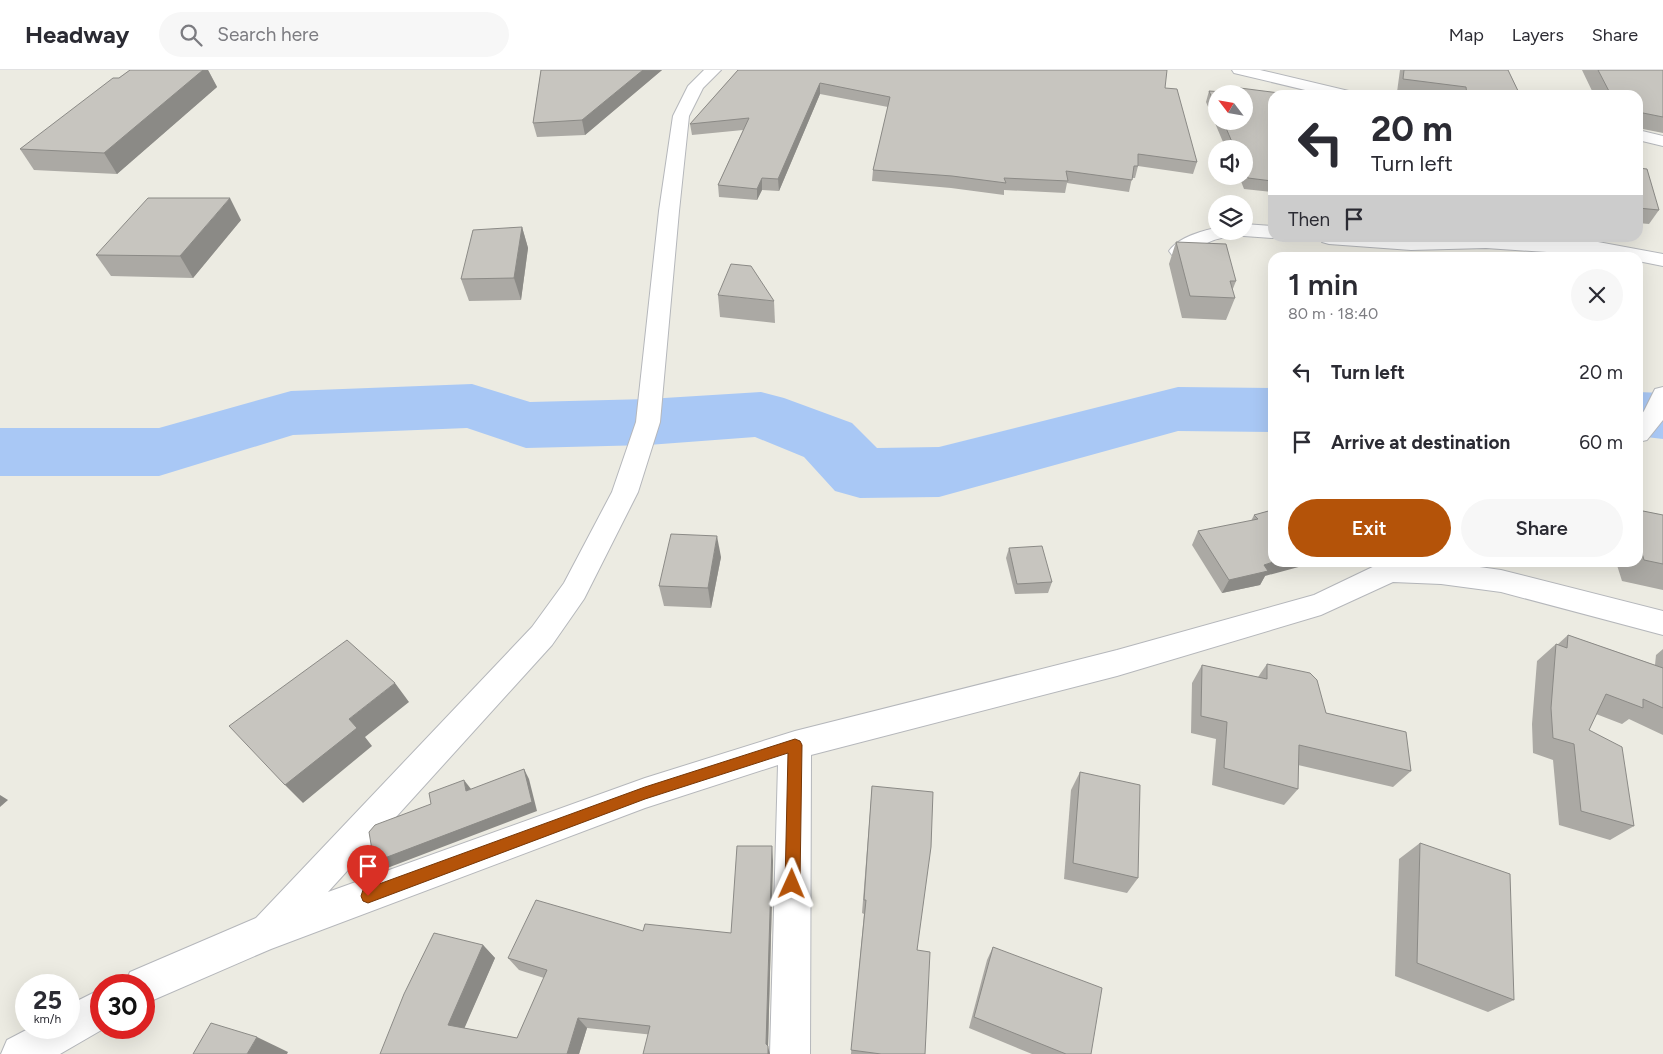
<!DOCTYPE html>
<html lang="en">
<head>
<meta charset="utf-8">
<style>
  :root { --surface:#fff; --page:#f7f7f7; --text:#2b2b33; --muted:#7c7c81; --line:#e1e1e2; --accent:#b45309 }
  body { margin:0; font-family:Figtree,sans-serif; background:var(--page); color:var(--text); height:100vh; display:flex; flex-direction:column; font-size:19px; white-space:nowrap }
  * { box-sizing:border-box; margin:0 }
  p { font-size:16px; color:var(--muted) }
  .icon { flex:none; width:28px; height:28px; fill:none; stroke:currentColor; stroke-width:2; stroke-linecap:round; stroke-linejoin:round }
  .map { position:relative; flex:1; overflow:hidden }
  .details { position:absolute; left:1268px; top:182px; width:375px; height:315px; display:flex; flex-direction:column; background:var(--surface); border-radius:15px; box-shadow:0 5px 20px #0002 }
  .details>* { flex:none }
  .top-card { position:absolute; left:1268px; top:20px; width:375px; height:152px; border-radius:15px; box-shadow:0 5px 20px #0002; background:#fff; color:var(--text); overflow:hidden }
  .needle { width:32px; rotate:301deg }
  .tools { position:absolute; left:1208px; top:15px; display:grid; gap:10px }
  .tools a { display:grid; place-items:center; width:45px; height:45px; border-radius:50%; background:var(--surface); box-shadow:0 5px 20px #0002; font-size:25px }
  .speed { position:absolute; left:15px; top:904px; display:flex; gap:10px; font-size:25px; font-weight:700; text-align:center }
  .speed>* { display:grid; place-content:center; width:65px; height:65px; border-radius:50%; background:var(--surface); box-shadow:0 5px 20px #0002; line-height:1 }
  .speed small { font-size:12px; font-weight:400 }
  .speed .limit { border:8px solid #d22; background:#fff; color:#111 }
  .pin { position:absolute; display:grid; place-items:center; width:42px; height:42px; color:#fff; margin:-51px -21px; border-radius:50% 50% 50% 0; rotate:-45deg; box-shadow:0 0 5px #0007 }
  .pin .icon { rotate:45deg }
  .me { position:absolute; width:55px; margin:-28px; rotate:1deg; stroke-linejoin:round; filter:drop-shadow(0 0 4px #0008) }
  .turn { display:flex; align-items:center; gap:18px; height:105px; padding:0 20px; font-size:22px }
  .turn .icon { width:65px; height:65px; stroke-width:2.5 }
  .turn b { display:block; font-size:35px; line-height:42px }
  .then { display:flex; align-items:center; height:48px; padding:0 20px; background:#0003; gap:10px; font-size:19px }
  .round { display:grid; place-items:center; flex:none; width:52px; height:52px; border-radius:26px; background:var(--page) }
  .headline { display:flex; align-items:center; justify-content:space-between; height:85px; padding:0 20px }
  h1 { font-size:30px; font-weight:600; line-height:38px }
  .cta { display:flex; gap:10px; margin-top:auto; padding:10px 20px }
  .cta a { flex:1; height:58px; border-radius:30px; background:var(--accent); color:#fff; font-size:20px; font-weight:600; line-height:58px; text-align:center }
  .cta a+a { background:var(--page); color:var(--text) }
  ul { padding:0; list-style:none }
  li { display:flex; align-items:center; gap:15px; height:70px; padding:0 20px }
  li div { flex:1 }
  li b { display:block; font-size:19px }
  li em { font-style:normal }
  header { display:flex; align-items:center; gap:30px; box-sizing:border-box; height:70px; padding:0 25px; background:var(--surface); border-bottom:1px solid var(--line) }
  header strong { font-size:24px }
  nav { display:flex; gap:28px; margin-inline-start:auto; font-size:18px }
  .search { width:350px; height:45px; background:var(--page); display:flex; align-items:center; gap:12px; box-sizing:border-box; padding:0 18px; border-radius:28px; color:var(--muted); font-size:19px }
  .map>svg:first-child { display:block }
</style>
</head>
<body>
<header>
<strong>Headway</strong>
<div class="search"><svg class="icon" aria-label="search" viewBox="0 0 24 24"><circle cx="10" cy="10" r="6"/><path d="M15 15l6 6"/></svg>Search here</div>
<nav><a>Map</a><a>Layers</a><a>Share</a></nav>
</header>
<div class="map">
<svg width="1663" height="984" viewBox="0 0 1663 984">
  <rect width="100%" height="100%" fill="#ecebe2"/>
  <g fill="none" stroke-linecap="round" stroke-linejoin="round">
    <g fill="#a9c8f5" fill-rule="evenodd">
      <path d="M472,314l58,18 118,-3 113,-7 23,6 68,25 25,25 62,-1 239,-60 94,1v44l-94,-1 -239,66 -79,1 -25,-7 -31,-34 -49,-20 -107,8 -122,3 -59,-20 -174,7 -134,41h-159v-48h159l132,-37z"/>
      <path d="M1638,322l25,1v46l-25,-3z"/>
    </g>
    <defs>
      <g id="minor">
        <path d="M704,0h17l-18,18 -14,28 -10,95 -19,211 -22,70 -54,107 -32,46 -224,247 317,-114 150,-47 322,-81 197,-55 69,-33h61l57,8 162,41v24l-162,-43 -60,-8 -48,-2 -72,33 -204,61 -306,79 -1,299h-40l8,-289 -133,43 -374,141 -127,55v-19h-20l6,-13 126,-54 276,-291 32,-44 48,-91 24,-70 23,-211 14,-95 15,-30z"/>
        <path d="M1232,0h28l93,22 2,3h-29l-92,-22z"/>
        <path d="M1638,60l25,6v10l-25,-6z"/>
        <path d="M1244,154l28,2 1,12 -29,-2 -8,-4 -2,3c-7,2 -14,3 -20,5 -15,5 -26,19 -42,15l-3,-4c9,-13 32,-20 47,-23v3h28z"/>
        <path d="M1319,168h194l85,4 65,12v12l-25,-5v-3l-152,-10 -75,2 -82,-6 -7,-2z"/>
        <path d="M1663,317v33l-16,20 -9,2v-23l6,-8 11,-22z"/>
        <path d="M101,919v39h4l-45,26h-59l6,-14 23,-12h39v-23z"/>
      </g>
    </defs>
    <use href="#minor" stroke="#b5b7bb" stroke-width="2"/>
    <use href="#minor" fill="#fff" fill-rule="evenodd"/>
  </g>
  <g fill="#aba9a4" fill-rule="evenodd">
    <path d="M130,0h78l9,17 -100,87 -83,-4 -14,-21z"/>
    <path d="M541,0h121l-77,65 -48,2 -4,-14z"/>
    <path d="M738,0l427,18 32,74 -4,12 -55,-8 -3,12h-3l-3,14 -62,-9 -2,10 -61,-3v5l-53,-7 -79,-7 1,-11 15,-63 -68,-13 -41,97 -17,-1 -5,10 -38,-3 -1,-12 25,-55 -51,5 -2,-11z"/>
    <path d="M1400,0h108l12,25h-98l-25,-3z"/>
    <path d="M1582,0h81v63l-25,-5v-33h-44z"/>
    <path d="M1240,18l32,7v97l-28,-3 -5,-13h5v-27h-18l-20,-47 3,-11 29,2zM1216,24l28,27h-28z"/>
    <path d="M1638,98l21,42 -10,14 -11,-1z"/>
    <path d="M241,150l-48,58 -82,-2 -15,-21z"/>
    <path d="M522,157l6,21 -7,52 -52,1 -8,-22z"/>
    <path d="M1176,172l60,39 -4,10 3,7 -9,22 -44,-2 -13,-54z"/>
    <path d="M718,225l56,6 1,22 -55,-6z"/>
    <path d="M1272,440l-7,66 -5,9 -38,8 -30,-48 6,-14 53,-10 3,-6z"/>
    <path d="M1638,440l25,5v75l-41,-9 -6,-19h22z"/>
    <path d="M1009,478l43,34 -4,11 -33,1 -9,-36z"/>
    <path d="M721,487l-10,51 -47,-2 -5,-20z"/>
    <path d="M1568,565l87,30 1,-10 7,-6v86l-34,-16 -7,5 -26,-10 -7,16 45,96 -24,14 -51,-15 -6,-65 -20,-7 -1,-29 5,-63 19,-17 1,1z"/>
    <path d="M1267,594l59,49 85,58 -18,16 -95,-22v24l-14,16 -72,-20 4,-46 -25,-6 1,-50 10,-18 56,12z"/>
    <path d="M1080,702l58,106 -11,15 -63,-14 7,-89z"/>
    <path d="M872,716l45,164 8,104h-74l13,-140 -2,-1z"/>
    <path d="M1420,773l94,157 -26,12 -93,-36 4,-117z"/>
    <path d="M773,791l-5,186 -181,-19 -8,26h-199l103,-109 12,13 -31,70 53,10 27,-60 -25,-8 -11,-12 135,-27 88,2z"/>
    <path d="M993,877l98,107h-59l-63,-26 18,-68z"/>
  </g>
  <g fill="#8b8a86">
    <path d="M203,0h5l9,17 -100,87 -13,-21z"/>
    <path d="M643,0h19l-77,65 -3,-15z"/>
    <path d="M820,13v11l-41,97 -1,-12z"/>
    <path d="M762,108v12l-5,10v-11z"/>
    <path d="M230,128l11,22 -48,58 -13,-22z"/>
    <path d="M522,157l6,21 -7,52 -7,-22z"/>
    <path d="M717,466l4,21 -10,51 -3,-20z"/>
    <path d="M1273,492h44l-52,14 -5,9 -38,8 7,-13 35,-15z"/>
    <path d="M395,613l14,19 -44,35 7,9 -69,57 -18,-18 64,-66z"/>
    <path d="M524,699l5,10 8,32 -155,59 -8,-8z"/>
    <path d="M464,710l7,9 -5,2z"/>
    <path d="M0,725l8,5 -8,7z"/>
    <path d="M772,776l1,15 -5,186 2,7h-2l-2,-10z"/>
    <path d="M483,875l12,13 -34,78 -13,-11z"/>
    <path d="M578,948l9,10 -8,26h-12z"/>
    <path d="M257,967l31,15 -1,2h-40z"/>
  </g>
  <g fill="#c7c5bf" stroke="#8b8a86">
    <path d="M130,0h73l-99,83 -84,-4 93,-71h6z"/>
    <path d="M541,0h102l-61,50 -49,3z"/>
    <path d="M738,0h429l-2,18 12,1 20,73 -59,-8v12h-4l-2,14 -66,-9 2,10 -64,-3 2,5 -54,-7 -79,-6 17,-73 -70,-14 -42,96 -16,-1 -5,11 -39,-4 31,-67 -59,6z"/>
    <path d="M1404,0h104l12,25h-53l-1,-8 -63,-8z"/>
    <path d="M1598,0h65v47l-25,-5v-17h-27z"/>
    <path d="M1240,18l47,6v1h-15v86l-24,-3 -4,-10v-19h-9l-12,-28h21v-27h-28v13l-7,-16 31,2z"/>
    <path d="M1638,98l9,1 12,41 -21,-2z"/>
    <path d="M148,128h82l-50,58 -84,-1z"/>
    <path d="M522,157l-8,51 -53,1 12,-49z"/>
    <path d="M1176,172l50,2 10,37h-6l5,17 -45,-2z"/>
    <path d="M731,194l20,2 23,35 -56,-6z"/>
    <path d="M1272,440v52h1l-9,3 4,6 -39,9 -31,-49 60,-12 -4,-4z"/>
    <path d="M1638,440l25,5v49l-19,-4 -6,-21z"/>
    <path d="M671,464l46,2 -9,52 -49,-2z"/>
    <path d="M1042,476l10,36 -35,2 -8,-36z"/>
    <path d="M1568,565l95,33v40l-20,-9v9l-37,-14 -17,36 33,17 12,79 -53,-15 -7,-67 -21,-6 -2,-30 5,-64 11,4z"/>
    <path d="M347,570l48,43 -46,36 8,9 -72,57 -56,-59z"/>
    <path d="M1267,594l43,9 7,7 9,33 80,19 5,39 -112,-26 -1,44 -74,-21 3,-46 -26,-6 1,-51 65,14z"/>
    <path d="M524,699l8,33 -158,60 -5,-30 6,-7 56,-21 -2,-11 35,-13 2,11z"/>
    <path d="M1080,702l60,13 -2,93 -65,-15z"/>
    <path d="M872,716l61,6 -2,55 -14,103 13,2 -5,102h-44l-30,-4 15,-150h-2z"/>
    <path d="M1420,773l90,31 4,126 -97,-37z"/>
    <path d="M737,776h35l-6,198 2,2v8h-125l7,-28 -72,-8 -11,36h-187l24,-60 30,-61 49,12 -35,80 69,13 30,-68 -39,-12 28,-58 107,31 2,-7 86,9z"/>
    <path d="M993,877l109,41 -11,66h-25l-92,-37z"/>
    <path d="M211,953l46,14 -10,17h-54z"/>
  </g>
  <path fill="#b45309" stroke="#753606" d="M795,669l5,2 2,4 -2,139 -2,5 -6,2 -5,-2 -2,-5 3,-131 -143,46 -277,104 -5,-2 -2,-5 2,-6 5,-2 277,-101z"/>
</svg>
<div class="tools">
<a><svg class="needle" viewBox="-14 -14 28 28"><path d="M0-13l5 13h-10z" fill="#e53935"/><path d="M0 13l5-13h-10z" fill="#7c7c81"/></svg></a>
<a><svg class="icon" aria-label="sound" viewBox="0 0 24 24"><path d="M4 9h4l5-4v14l-5-4H4zM17 9q2 3 0 6"/></svg></a>
<a><svg class="icon" aria-label="layers" viewBox="0 0 24 24"><path d="M12 4l9 5-9 5-9-5zM3 14l9 5 9-5"/></svg></a>
</div>
<div class="speed"><div>25<small>km/h</small></div><div class="limit">30</div></div>
<div class="pin" style="left:368px;top:826px;background:#d93025"><svg class="icon" aria-label="arrive" viewBox="0 0 24 24"><path d="M6 21V4h12l-3 4 3 4H6"/></svg></div>
<svg class="me" style="left:792px;top:814px" viewBox="-20 -20 40 40"><path d="M0-17L14 15 0 8-14 15z" fill="#b45309" stroke="#fff" stroke-width="4"/></svg>
<div class="top-card">
<div class="turn"><svg class="icon" aria-label="left" viewBox="0 0 24 24"><path d="M17 20v-9H6M10 6l-5 5 5 5"/></svg><div><b>20 m</b>Turn left</div></div>
<div class="then">Then<svg class="icon" aria-label="arrive" viewBox="0 0 24 24"><path d="M6 21V4h12l-3 4 3 4H6"/></svg></div>
</div>
<section class="details">
<div class="headline"><div><h1>1 min</h1><p>80 m · 18:40</p></div><a class="round"><svg class="icon" aria-label="close" viewBox="0 0 24 24"><path d="M6 6l12 12M18 6L6 18"/></svg></a></div>
<ul>
<li><svg class="icon" aria-label="left" viewBox="0 0 24 24"><path d="M17 20v-9H6M10 6l-5 5 5 5"/></svg><div><b>Turn left</b></div><em>20 m</em></li>
<li><svg class="icon" aria-label="arrive" viewBox="0 0 24 24"><path d="M6 21V4h12l-3 4 3 4H6"/></svg><div><b>Arrive at destination</b></div><em>60 m</em></li>
</ul>
<div class="cta"><a>Exit</a><a>Share</a></div>
</section>
</div>
</body>
</html>
